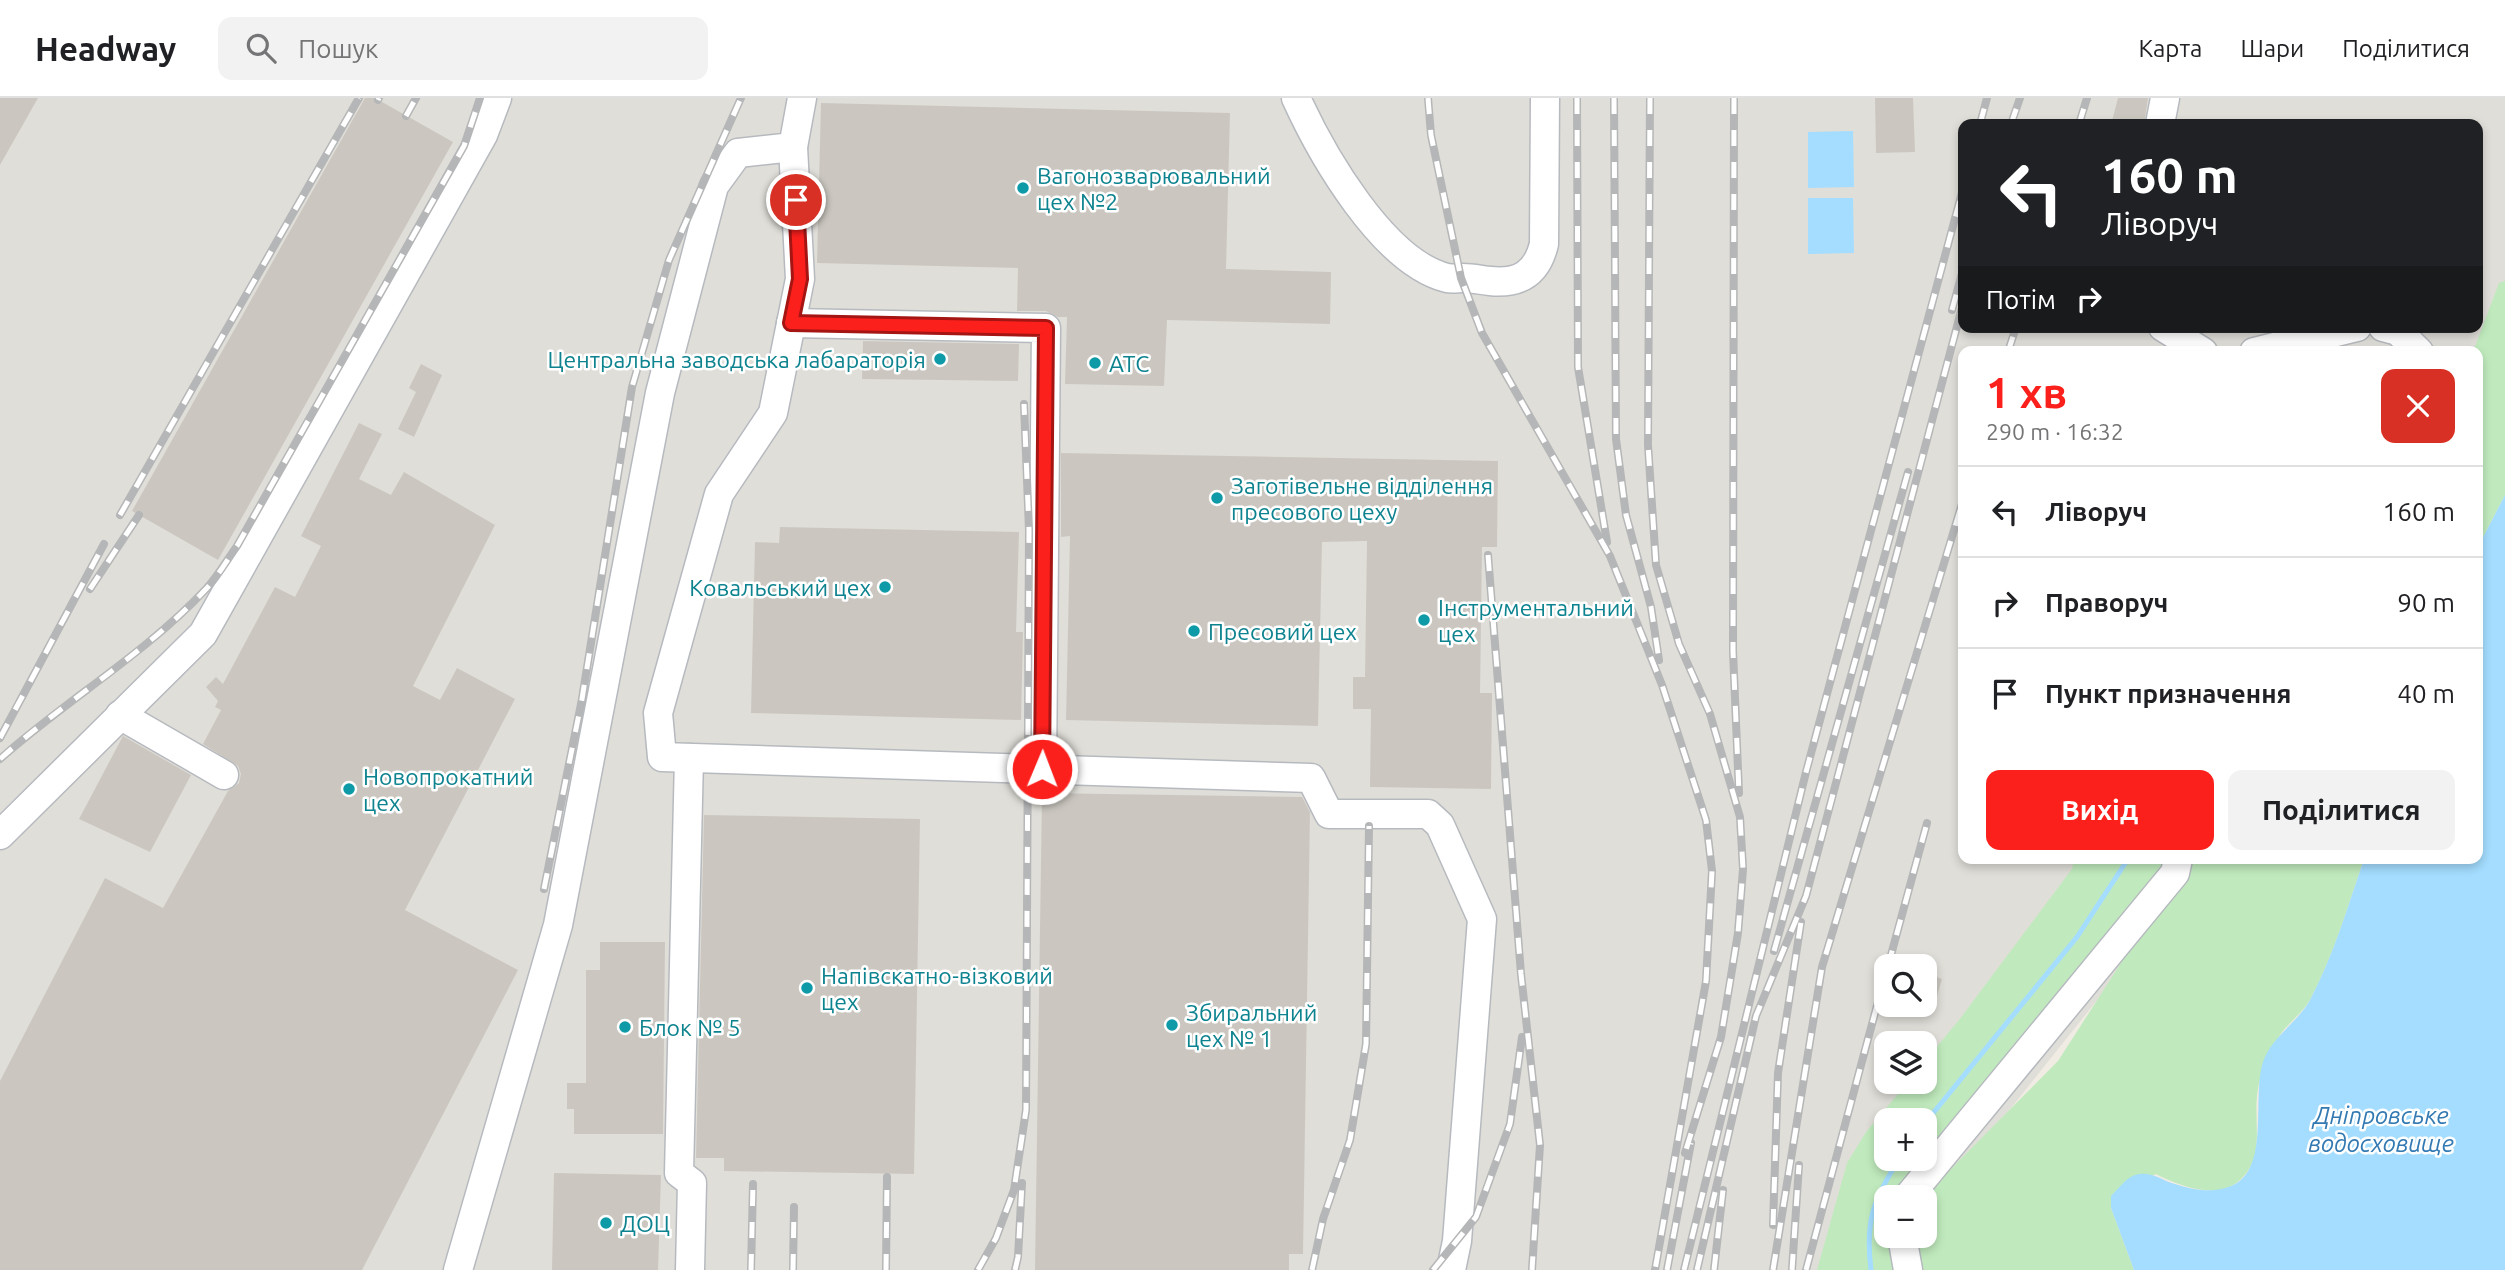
<!DOCTYPE html>
<html lang="uk">
<head>
<meta charset="utf-8">
<style>
  :root { --surface:#fff; --page:#f2f2f2; --text:#202124; --muted:#757577; --line:#e0e0e0; --accent:#fc201d }
  body { margin:0; font-family:Ubuntu,sans-serif; background:var(--page); color:var(--text); height:100vh; display:flex; flex-direction:column; font-size:26px; white-space:nowrap }
  * { box-sizing:border-box; margin:0 }
  p { font-size:23px; color:var(--muted) }
  .icon { flex:none; width:38px; height:38px; fill:none; stroke:currentColor; stroke-width:2; stroke-linecap:round; stroke-linejoin:round }
  .map { position:relative; flex:1; overflow:hidden }
  .panel { position:absolute; left:1958px; top:248px; width:525px; height:518px; display:flex; flex-direction:column; background:var(--surface); border-radius:14px; box-shadow:0 4px 10px #0003 }
  .panel>* { flex:none }
  .banner { position:absolute; left:1958px; top:21px; width:525px; height:214px; border-radius:14px; box-shadow:0 4px 10px #0003; background:#202124; color:#fff; overflow:hidden }
  .tools { position:absolute; left:1874px; top:856px; display:grid; gap:14px }
  .tools a { display:grid; place-items:center; width:63px; height:63px; border-radius:14px; background:var(--surface); box-shadow:0 4px 10px #0003; font-size:35px }
  .pin { position:absolute; display:grid; place-items:center; width:60px; height:60px; color:#fff; margin:-30px; border:4px solid #fff; border-radius:50%; box-shadow:0 2px 7px #0007 }
  .me { position:absolute; width:77px; margin:-38px; rotate:1deg; stroke-linejoin:round; filter:drop-shadow(0 0 5px #0008) }
  .turn { display:flex; align-items:center; gap:24px; height:147px; padding:0 28px; font-size:32px }
  .turn .icon { width:91px; height:91px; stroke-width:2.5 }
  .turn b { display:block; font-size:49px; line-height:60px }
  .then { display:flex; align-items:center; height:66px; padding:0 28px; background:#0003; gap:14px; font-size:26px }
  .round { display:grid; place-items:center; flex:none; width:74px; height:74px; border-radius:14px; background:var(--page) }
  .summary { display:flex; align-items:center; justify-content:space-between; height:119px; padding:0 28px }
  h1 { font-size:42px; font-weight:700; line-height:52px; color:var(--accent) }
  .action { display:flex; gap:14px; margin-top:auto; padding:14px 28px }
  .action a { flex:1; height:80px; border-radius:14px; background:var(--accent); color:#fff; font-size:28px; font-weight:700; line-height:80px; text-align:center }
  .action a+a { background:var(--page); color:var(--text) }
  ul { padding:0; list-style:none }
  li { display:flex; align-items:center; gap:21px; height:91px; padding:0 28px; border-top:2px solid var(--line) }
  li div { flex:1 }
  li b { display:block; font-size:26px }
  li em { font-style:normal }
  header { display:flex; align-items:center; gap:42px; box-sizing:border-box; height:98px; padding:0 35px; background:var(--surface); border-bottom:2px solid var(--line) }
  header strong { font-size:33px }
  nav { display:flex; gap:38px; margin-inline-start:auto; font-size:24px }
  .search { width:490px; height:63px; background:var(--page); display:flex; align-items:center; gap:18px; box-sizing:border-box; padding:0 24px; border-radius:14px; color:var(--muted); font-size:26px }
  .map>svg:first-child { display:block }
</style>
</head>
<body>
<header>
<strong>Headway</strong>
<div class="search"><svg class="icon" aria-label="search" viewBox="0 0 24 24"><circle cx="10" cy="10" r="6"/><path d="M15 15l6 6"/></svg>Пошук</div>
<nav><a>Карта</a><a>Шари</a><a>Поділитися</a></nav>
</header>
<div class="map">
<svg width="2505" height="1172" viewBox="0 0 2505 1172">
  <rect width="100%" height="100%" fill="#f0ece3"/>
  <path fill="#e0ded8" fill-rule="evenodd" d="M0,0h2505v225l-27,29h-514v507h246l-279,349 5,62h-1936zM1964,26h514v203h-514zM1886,868h39v38h-39zM1886,945h39v39h-39zM1886,1022h39v38h-39zM1886,1099h39v39h-39z"/>
  <g fill="#c0eabd" fill-rule="evenodd">
    <path d="M2505,183v214l-27,52v-195h-5l26,-69z"/>
    <path d="M2074,761h96l-272,338h-12v39h8l4,34h-81l30,-107 19,-31 42,-50h17v-21l34,-41 113,-151zM1886,1022h39v38h-39z"/>
    <path d="M2182,761h182c-16,47 -30,95 -53,139 -6,12 -19,22 -28,33 -8,9 -23,45 -25,58 -6,31 9,66 -18,91 -22,21 -61,6 -84,-6l-45,22v12l23,62h-221l-3,-34h15l-2,-39 135,-136 115,-179z"/>
  </g>
  <g fill="#a4ddff">
    <path d="M1853,33l1,56 -46,1v-56z"/>
    <path d="M1808,100h45l1,55 -46,1z"/>
    <path d="M2505,397v775h-371l-23,-62v-12c7,-7 15,-18 24,-21 16,-5 26,5 40,9 20,7 44,10 62,-1 32,-21 15,-87 26,-121 9,-26 36,-40 48,-64 23,-44 37,-92 53,-139h114v-312z"/>
  </g>
  <g fill="none" stroke-linecap="round" stroke-linejoin="round">
    <g stroke="#a4ddff" stroke-width="5">
      <path d="M1925,1025l152,-186 49,-75"/>
      <path d="M1871,1172c-6,-49 2,-71 29,-112"/>
    </g>
  </g>
  <g fill="#cbc7c0">
    <path d="M0,0h38l-38,67z"/>
    <path d="M365,0h10l78,44 -235,418 -86,-49z"/>
    <path d="M1875,0h38l2,54 -39,1z"/>
    <path d="M2118,0h30l-4,26h-22l-10,-3z"/>
    <path d="M821,5l409,10 -4,156 105,3 -1,52 -163,-4 -3,66 -99,-2 2,-67h-9l-12,-6h-29l1,-43 -201,-5z"/>
    <path d="M863,243l156,3 -1,37 -156,-2z"/>
    <path d="M421,266l21,11 -28,62 -16,-8 18,-37 -7,-4z"/>
    <path d="M359,325l23,11 -23,45 32,16 13,-23 91,53 -82,161 27,14 17,-32 58,31 -110,211 113,60 -156,300h-362v-189l105,-203 58,30 65,-117 11,-8 2,-9 -3,-8 -35,-22 18,-34 -6,-3 3,-6 -12,-14 10,-10 7,7 52,-97 20,10 26,-51 -20,-10z"/>
    <path d="M1061,355l437,8 -1,86h-15l-2,146h12l-1,96 -121,-2 1,-78h-18v-32h12l2,-136 -45,1 -4,184 -252,-6 4,-184 -9,1z"/>
    <path d="M780,429l239,5 -3,100h7l-2,88 -270,-7 4,-171 24,1z"/>
    <path d="M123,638l68,39 -41,77 -71,-33z"/>
    <path d="M1042,695l260,4 8,15 -7,442h-14v16h-254z"/>
    <path d="M704,717l216,4 -6,355 -190,-3v-13h-28z"/>
    <path d="M600,844h65l-2,192h-89v-25h-7v-26h19v-113h14z"/>
    <path d="M1925,875l17,6 -5,17 -12,-4z"/>
    <path d="M554,1075l107,2 -3,95h-106z"/>
  </g>
  <g fill="none" stroke-linecap="round" stroke-linejoin="round">
    <defs>
      <g id="minor">
        <path d="M1296,0c26,57 87,164 151,180 5,1 11,0 16,0 9,0 18,2 27,3 30,3 47,-8 54,-37l1,-146"/>
        <path d="M2160,26l5,-26"/>
        <path d="M793,49l7,132 -27,134 -54,81 -61,219 4,44 649,21 18,36h99l12,11 42,94 -25,322 -6,29"/>
        <path d="M791,225l255,5 -4,441"/>
        <path d="M2163,229l40,25"/>
        <path d="M2383,229l15,4 21,21"/>
        <path d="M2254,254l103,-25"/>
        <path d="M120,617l104,60"/>
        <path d="M689,660l-10,415 13,10 -2,87"/>
        <path d="M0,737l203,-201 280,-499 14,-37"/>
        <path d="M1908,1099l267,-324 3,-14"/>
        <path d="M1902,1138l6,34"/>
        <path d="M458,1172l100,-345 102,-532 54,-207 24,-33 55,-6 9,-49"/>
      </g>
    </defs>
    <use href="#minor" stroke="#b6babf" stroke-width="31"/>
    <use href="#minor" stroke="#fff" stroke-width="28"/>
    <defs>
      <g id="rail">
        <path d="M1428,0l3,37 30,143 21,55 128,223 52,129 44,135 6,51 -6,110 -51,289"/>
        <path d="M1577,0l1,269 29,175"/>
        <path d="M1614,0l2,341 10,76 25,92 8,53"/>
        <path d="M1650,0l-2,347 8,120 23,79 31,70 30,103 3,52 -5,64 -17,104 -36,116"/>
        <path d="M1734,0l-1,553 6,142"/>
        <path d="M378,2l1,-2"/>
        <path d="M406,18l10,-18"/>
        <path d="M1980,26l7,-26"/>
        <path d="M2011,26l9,-26"/>
        <path d="M2079,26l8,-26"/>
        <path d="M1952,212l12,-44"/>
        <path d="M2008,254l8,-25"/>
        <path d="M120,417l239,-417"/>
        <path d="M1488,457l33,419 19,171 -8,125"/>
        <path d="M90,491l49,-74"/>
        <path d="M0,640l104,-194"/>
        <path d="M0,661c66,-59 145,-105 206,-170 12,-13 21,-29 31,-43l227,-400 16,-48"/>
        <path d="M544,791l38,-190 50,-312 37,-127 72,-162"/>
        <path d="M1774,853l134,-479"/>
        <path d="M1888,868l39,-143"/>
        <path d="M1773,1127l5,-152 23,-151"/>
        <path d="M751,1172l2,-86"/>
        <path d="M793,1172l1,-63"/>
        <path d="M886,1172l1,-93"/>
        <path d="M978,1172l18,-32 18,-48 12,-80 3,-580 -5,-126"/>
        <path d="M1015,1172l3,-13 4,-74"/>
        <path d="M1312,1172l11,-51 27,-79 16,-96 3,-218"/>
        <path d="M1433,1172l43,-53 34,-93 12,-87"/>
        <path d="M1667,1172l24,-127"/>
        <path d="M1684,1172l122,-498 158,-587"/>
        <path d="M1697,1172l59,-254 50,-120 158,-596"/>
        <path d="M1714,1172l9,-80"/>
        <path d="M1773,1172l49,-303 142,-470"/>
        <path d="M1792,1172l7,-105"/>
        <path d="M1806,1172l80,-298"/>
      </g>
    </defs>
    <use href="#rail" stroke="#b5b6b7" stroke-width="8"/>
    <use href="#rail" stroke="#fff" stroke-width="5" stroke-dasharray="16" stroke-linecap="butt"/>
  </g>
  <g fill="none" stroke-linecap="round" stroke-linejoin="round">
    <defs>
      <path id="route" d="M796,102l4,79 -9,44 255,5 -4,441"/>
    </defs>
    <use href="#route" stroke="#a41513" stroke-width="18"/>
    <use href="#route" stroke="#fc201d" stroke-width="12"/>
  </g>
  <g fill="#0f9aa8" stroke="#fff" stroke-width="2.5">
    <circle cx="1023" cy="90" r="7"/>
    <circle cx="940" cy="261" r="7"/>
    <circle cx="1095" cy="265" r="7"/>
    <circle cx="1217" cy="400" r="7"/>
    <circle cx="885" cy="489" r="7"/>
    <circle cx="1424" cy="522" r="7"/>
    <circle cx="1194" cy="533" r="7"/>
    <circle cx="349" cy="691" r="7"/>
    <circle cx="807" cy="890" r="7"/>
    <circle cx="1172" cy="927" r="7"/>
    <circle cx="625" cy="929" r="7"/>
    <circle cx="606" cy="1125" r="7"/>
  </g>
  <g text-anchor="middle" dominant-baseline="central" stroke-width="5" stroke-linejoin="round" paint-order="stroke">
    <g font-size="23" fill="#0d838f" stroke="#fff" text-anchor="start">
      <text x="1037" y="77">Вагонозварювальний<tspan x="1037" dy="26">цех №2</tspan></text>
      <text x="926" y="261" text-anchor="end">Центральна заводська лабараторія</text>
      <text x="1109" y="265">АТС</text>
      <text x="1231" y="387">Заготівельне відділення<tspan x="1231" dy="26">пресового цеху</tspan></text>
      <text x="871" y="489" text-anchor="end">Ковальський цех</text>
      <text x="1438" y="509">Інструментальний<tspan x="1438" dy="26">цех</tspan></text>
      <text x="1208" y="533">Пресовий цех</text>
      <text x="363" y="678">Новопрокатний<tspan x="363" dy="26">цех</tspan></text>
      <text x="821" y="877">Напівскатно-візковий<tspan x="821" dy="26">цех</tspan></text>
      <text x="1186" y="914">Збиральний<tspan x="1186" dy="26">цех № 1</tspan></text>
      <text x="639" y="929">Блок № 5</text>
      <text x="620" y="1125">ДОЦ</text>
    </g>
    <g font-size="24" font-style="italic" fill="#337ab3" stroke="#fff">
      <text x="2381" y="1017">Дніпровське<tspan x="2381" dy="28">водосховище</tspan></text>
    </g>
  </g>
</svg>
<div class="tools">
<a><svg class="icon" aria-label="search" viewBox="0 0 24 24"><circle cx="10" cy="10" r="6"/><path d="M15 15l6 6"/></svg></a>
<a><svg class="icon" aria-label="layers" viewBox="0 0 24 24"><path d="M12 4l9 5-9 5-9-5zM3 14l9 5 9-5"/></svg></a>
<a>+</a>
<a>−</a>
</div>
<div class="pin" style="left:796px;top:102px;background:#d93025"><svg class="icon" aria-label="arrive" viewBox="0 0 24 24"><path d="M6 21V4h12l-3 4 3 4H6"/></svg></div>
<svg class="me" style="left:1042px;top:671px" viewBox="-20 -20 40 40"><circle r="17" fill="#fc201d" stroke="#fff" stroke-width="3"/><path d="M0-11L8 9 0 5-8 9z" fill="#fff"/></svg>
<div class="banner">
<div class="turn"><svg class="icon" aria-label="left" viewBox="0 0 24 24"><path d="M17 20v-9H6M10 6l-5 5 5 5"/></svg><div><b>160 m</b>Ліворуч</div></div>
<div class="then">Потім<svg class="icon" aria-label="right" viewBox="0 0 24 24"><path d="M7 20v-9h11M14 6l5 5-5 5"/></svg></div>
</div>
<section class="panel">
<div class="summary"><div><h1>1 хв</h1><p>290 m · 16:32</p></div><a class="round" style="background:#d93025;color:#fff"><svg class="icon" aria-label="close" viewBox="0 0 24 24"><path d="M6 6l12 12M18 6L6 18"/></svg></a></div>
<ul>
<li><svg class="icon" aria-label="left" viewBox="0 0 24 24"><path d="M17 20v-9H6M10 6l-5 5 5 5"/></svg><div><b>Ліворуч</b></div><em>160 m</em></li>
<li><svg class="icon" aria-label="right" viewBox="0 0 24 24"><path d="M7 20v-9h11M14 6l5 5-5 5"/></svg><div><b>Праворуч</b></div><em>90 m</em></li>
<li><svg class="icon" aria-label="arrive" viewBox="0 0 24 24"><path d="M6 21V4h12l-3 4 3 4H6"/></svg><div><b>Пункт призначення</b></div><em>40 m</em></li>
</ul>
<div class="action"><a>Вихід</a><a>Поділитися</a></div>
</section>
</div>
</body>
</html>
